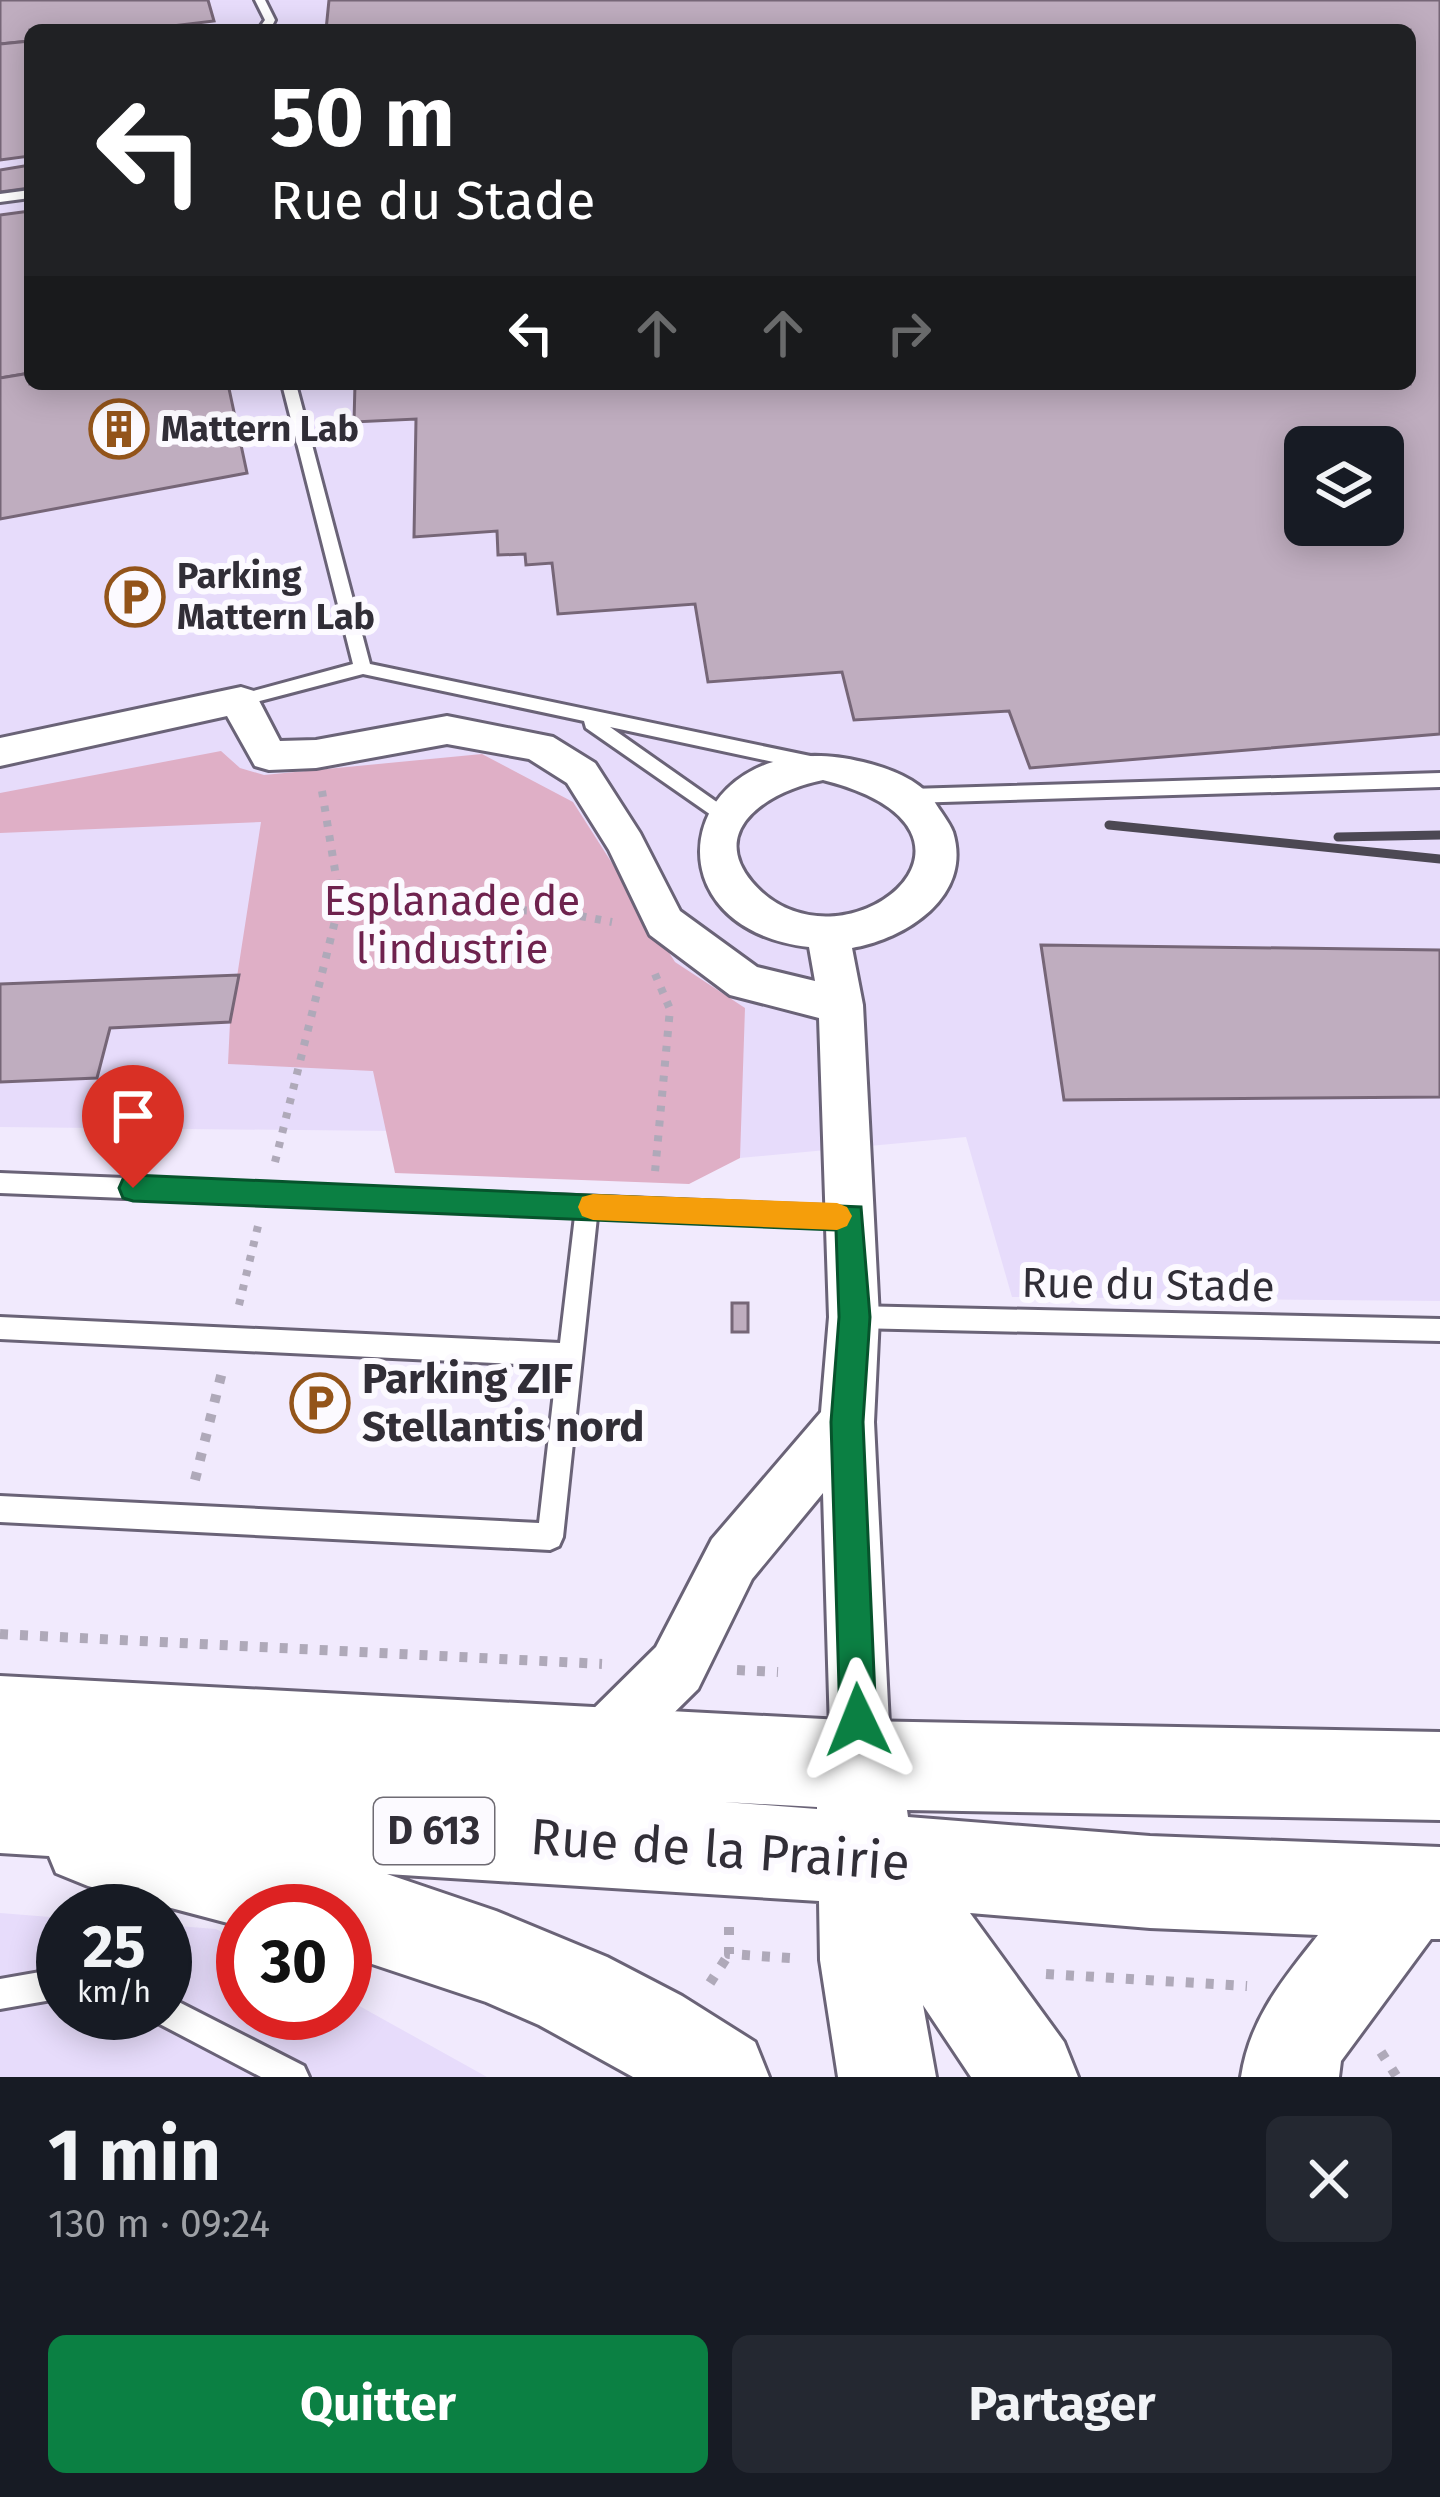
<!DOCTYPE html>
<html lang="fr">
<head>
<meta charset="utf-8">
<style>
  :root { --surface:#171b24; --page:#242831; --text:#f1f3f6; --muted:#9ea1a6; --accent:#0b8043 }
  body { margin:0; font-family:"Fira Sans",sans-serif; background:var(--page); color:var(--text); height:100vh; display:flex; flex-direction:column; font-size:45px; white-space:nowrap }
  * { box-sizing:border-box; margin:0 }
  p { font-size:39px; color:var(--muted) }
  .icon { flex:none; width:66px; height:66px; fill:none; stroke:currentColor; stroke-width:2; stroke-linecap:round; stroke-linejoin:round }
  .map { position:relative; height:2077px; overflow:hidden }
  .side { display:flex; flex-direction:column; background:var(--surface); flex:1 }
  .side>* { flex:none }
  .hud { position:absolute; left:24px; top:24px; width:1392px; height:366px; border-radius:18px; box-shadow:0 6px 30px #0003; background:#202124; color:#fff; overflow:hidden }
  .buttons { position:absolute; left:1284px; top:426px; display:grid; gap:24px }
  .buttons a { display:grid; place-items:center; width:120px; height:120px; border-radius:18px; background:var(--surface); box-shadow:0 6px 30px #0003; font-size:60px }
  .speed { position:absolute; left:36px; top:1884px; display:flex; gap:24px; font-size:60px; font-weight:700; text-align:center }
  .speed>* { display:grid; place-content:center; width:156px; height:156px; border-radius:50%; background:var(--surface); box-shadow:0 6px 30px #0003; line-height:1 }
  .speed small { font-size:30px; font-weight:400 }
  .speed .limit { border:18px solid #d22; background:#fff; color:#111 }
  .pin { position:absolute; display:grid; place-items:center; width:102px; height:102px; color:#fff; margin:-123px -51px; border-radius:50% 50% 50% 0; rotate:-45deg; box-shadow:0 0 12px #0007 }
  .pin .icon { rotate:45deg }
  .me { position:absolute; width:132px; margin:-66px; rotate:358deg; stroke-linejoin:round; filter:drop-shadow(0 0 9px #0008) }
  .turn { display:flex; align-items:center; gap:42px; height:252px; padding:0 48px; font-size:54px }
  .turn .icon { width:156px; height:156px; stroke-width:2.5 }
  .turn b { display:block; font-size:84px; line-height:102px }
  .lanes { display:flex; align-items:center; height:114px; padding:0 48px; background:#0003; justify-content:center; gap:60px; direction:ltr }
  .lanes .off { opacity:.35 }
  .round { display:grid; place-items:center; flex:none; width:126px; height:126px; border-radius:18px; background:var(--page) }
  .head { display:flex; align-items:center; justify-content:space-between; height:204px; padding:0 48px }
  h1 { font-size:72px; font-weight:700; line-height:90px }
  .action { display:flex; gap:24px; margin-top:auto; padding:24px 48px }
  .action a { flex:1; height:138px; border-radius:18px; background:var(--accent); color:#fff; font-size:48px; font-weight:700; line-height:138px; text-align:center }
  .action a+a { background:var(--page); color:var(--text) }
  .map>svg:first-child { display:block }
</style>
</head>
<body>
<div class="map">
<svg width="1440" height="2077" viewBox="0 0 1440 2077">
  <rect width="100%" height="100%" fill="#f1eafd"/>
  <g fill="#e7dcfb" fill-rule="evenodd">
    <path d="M0,0h1440v1301l-428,-4 -46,-160 -226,21 -255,-26 -485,-5zM30,30h1380v354h-1380zM1305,447h78v78h-78z"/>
    <path d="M0,1913l63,5v95h102v-88l51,4 27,15v69h102v-15l142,79h-487z"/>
  </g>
  <path fill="#dfafc6" d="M221,751l19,17 24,7 218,-21 91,48 102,160 70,46 -5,150 -51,26 -294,-11 -22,-102 -145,-7 2,-42 31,-200 -261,11v-40z"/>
  <g fill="#bfadbf" stroke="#766677" stroke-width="3" fill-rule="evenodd">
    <path d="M0,0h208l6,21 -75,9h-109v11l-30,3z"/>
    <path d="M329,0h1111v734l-410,34 -21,-57 -155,9 -12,-48 -134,10 -13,-78 -137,10 -6,-51 -26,2 -1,-11 -27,1 -1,-24 -83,6 2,-118 -62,3 1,-38h1055v-354h-1084zM1305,447h78v78h-78z"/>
    <path d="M30,41v115l-30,4v-116z"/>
    <path d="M30,165v23l-30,4v-22z"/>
    <path d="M30,211v162l-30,5v-163z"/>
    <path d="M30,373v11h198l19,89 -247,46v-141z"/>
    <path d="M1041,945l399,5v147l-376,3z"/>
    <path d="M239,975l-9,47 -120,6 -13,50 -97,4v-98z"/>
    <rect x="732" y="1303" width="16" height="29"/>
  </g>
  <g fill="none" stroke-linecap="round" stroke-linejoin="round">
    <defs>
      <g id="service">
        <path d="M255,0h10l10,20 -5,10h-12l7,-10z"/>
        <path d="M30,190v8l-30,4v-8z"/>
        <path d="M282,384h14l74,280 450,94 9,7 -3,5 -6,2 -210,-45 121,85 2,5 -2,5 -7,2 -138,-96 -2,-7 -221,-47 -122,32 -6,-2v-8l118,-32z"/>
        <path d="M1440,773v14l-530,16 -9,-7 9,-7z"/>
        <path d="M0,1173l850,34 8,3 3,7 -3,7 -8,3 -253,-10 -34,320 -4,9 -9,4 -550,-28v-26l539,27 18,-157 -557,-27v-22l560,26 15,-127 -575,-23z"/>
        <path d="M854,1306l586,13v22l-586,-13 -8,-3 -4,-8 4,-8z"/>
        <path d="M63,1968v30l-63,11v-30z"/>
        <path d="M165,1995l139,71 5,11h-48l-107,-56 -3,-8h14z"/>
      </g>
      <path id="minor" d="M241,687l13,4 26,50 36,-1 131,-24 106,21 42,26 45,70 40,78 77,56 58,14 -6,-34c-176,-21 -125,-229 54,-185 25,6 56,17 71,39 6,10 15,21 19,31 20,65 -48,107 -101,116l11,57 16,312 -5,105 17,343 -9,21 -21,9 -21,-9 -9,-21 -8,-272 -71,86 -54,110 -82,81 -21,9 -21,-9 -9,-21 9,-21 82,-81 56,-108 109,-127 8,-95 -10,-299 -89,-23 -80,-60 -41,-85 -42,-67 -38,-24 -82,-15 -131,24 -47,2 -14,-4 -28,-50 -227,50v-28zM823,780c206,52 16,204 -71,102 -47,-56 24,-93 71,-102z"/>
      <path id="primary" d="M0,1676l861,45 579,11v88l-533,-10 1,7 242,19 290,11v92h-9l-90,122 -2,16h-98c9,-59 41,-96 77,-142l-168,-7 -180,-15 94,129 14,35h-107l-48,-72 13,72h-98l-18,-117 -1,-59 -432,-27 109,37 111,46 75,39 73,46 14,35h-136l-94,-52 -53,-23 -141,-47v-44h-102v16l-155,-41 -32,-13 -7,-17 -49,-3zM724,1802l93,5v2z"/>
    </defs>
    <use href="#service" stroke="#6a6377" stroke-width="6"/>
    <use href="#minor" stroke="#6a6377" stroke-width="6"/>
    <use href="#primary" stroke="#6a6377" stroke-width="6"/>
    <g stroke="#afa9b9" stroke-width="8" stroke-dasharray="6 9" stroke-linecap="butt">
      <path d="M322,791l18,110"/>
      <path d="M655,974l15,35 -15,163"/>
      <path d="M275,1162l65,-261 219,11 53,10"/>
      <path d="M239,1305l19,-79"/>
    </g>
    <g stroke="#afa9b9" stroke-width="10" stroke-dasharray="8 12" stroke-linecap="butt">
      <path d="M195,1480l27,-108"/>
      <path d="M0,1634l602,30"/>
      <path d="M737,1670l41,2"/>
      <path d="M729,1927v27l61,4"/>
      <path d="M1046,1974l201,12"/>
      <path d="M710,1983l19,-29"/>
      <path d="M1381,2052l16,25"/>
    </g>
    <use href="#service" fill="#fff" fill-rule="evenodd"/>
    <use href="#minor" fill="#fff" fill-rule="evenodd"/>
    <use href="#primary" fill="#fff" fill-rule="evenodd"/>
    <g stroke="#4c4853" stroke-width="9">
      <path d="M1109,825l331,34"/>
      <path d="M1338,837l102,-2"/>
    </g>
  </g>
  <path fill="#0b8043" stroke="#07532c" stroke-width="3" d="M133,1175l728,32 9,110 -7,105 13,298 -6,13 -12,5 -13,-5 -5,-13 -9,-298 8,-105 -3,-87 -703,-29 -10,-3 -4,-10 4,-9z"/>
  <path fill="#f59e0b" d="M593,1194l244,9 10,4 5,9 -5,10 -10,4 -244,-10 -11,-4 -4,-9 4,-10z"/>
  <defs>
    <symbol id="building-ring" viewBox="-11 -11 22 22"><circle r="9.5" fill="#fcfaff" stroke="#93541a" stroke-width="1.5"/><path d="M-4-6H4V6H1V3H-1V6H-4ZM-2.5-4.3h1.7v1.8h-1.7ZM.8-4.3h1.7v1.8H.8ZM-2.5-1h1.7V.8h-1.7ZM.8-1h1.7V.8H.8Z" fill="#93541a"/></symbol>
    <symbol id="parking-ring" viewBox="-11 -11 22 22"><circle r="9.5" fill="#fcfaff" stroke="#93541a" stroke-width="1.5"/><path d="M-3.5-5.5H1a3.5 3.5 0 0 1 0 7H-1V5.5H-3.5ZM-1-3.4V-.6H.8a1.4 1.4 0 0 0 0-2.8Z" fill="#93541a"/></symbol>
  </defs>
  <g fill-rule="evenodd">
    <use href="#building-ring" x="86" y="396" width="66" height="66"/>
    <use href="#parking-ring" x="102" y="564" width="66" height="66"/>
    <use href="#parking-ring" x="287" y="1370" width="66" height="66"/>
  </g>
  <g text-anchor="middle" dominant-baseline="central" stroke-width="12" stroke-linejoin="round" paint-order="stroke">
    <g font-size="36" font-weight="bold" fill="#312e37" stroke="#fcfaff" text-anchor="start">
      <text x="161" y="429">Mattern Lab</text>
      <text x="177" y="576">Parking<tspan x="177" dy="41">Mattern Lab</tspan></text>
    </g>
    <rect fill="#fcfaff" stroke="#6e6b73" stroke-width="3" x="374" y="1798" width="120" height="66" rx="9"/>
    <g font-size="39" font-weight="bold" fill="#312e37">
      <text x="434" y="1831">D 613</text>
    </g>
    <g font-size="42" fill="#6e224e" stroke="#fcfaff">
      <text x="452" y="901">Esplanade de<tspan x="452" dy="48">l'industrie</tspan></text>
    </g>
    <g font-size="42" fill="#312e37" stroke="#fcfaff">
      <text transform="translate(1148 1285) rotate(1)">Rue du Stade</text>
    </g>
    <g font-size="42" font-weight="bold" fill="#312e37" stroke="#fcfaff" text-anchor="start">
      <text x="362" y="1379">Parking ZIF<tspan x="362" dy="48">Stellantis nord</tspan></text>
    </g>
    <g font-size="51" fill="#312e37" stroke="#fcfaff">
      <text transform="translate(720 1850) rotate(4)">Rue de la Prairie</text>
    </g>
  </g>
</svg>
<div class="buttons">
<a><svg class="icon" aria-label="layers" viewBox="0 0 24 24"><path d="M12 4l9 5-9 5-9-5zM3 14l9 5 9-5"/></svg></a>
</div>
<div class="speed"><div>25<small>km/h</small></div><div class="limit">30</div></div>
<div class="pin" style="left:133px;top:1188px;background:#d93025"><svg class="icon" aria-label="arrive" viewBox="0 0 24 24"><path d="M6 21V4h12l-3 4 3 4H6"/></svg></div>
<svg class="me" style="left:858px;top:1720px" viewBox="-20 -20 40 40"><path d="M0-17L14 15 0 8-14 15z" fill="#0b8043" stroke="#fff" stroke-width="4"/></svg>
<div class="hud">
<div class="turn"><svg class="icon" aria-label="left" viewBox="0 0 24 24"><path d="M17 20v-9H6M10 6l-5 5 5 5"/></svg><div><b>50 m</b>Rue du Stade</div></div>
<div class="lanes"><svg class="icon" aria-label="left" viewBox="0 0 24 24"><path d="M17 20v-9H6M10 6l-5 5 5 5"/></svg><svg class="icon off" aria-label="ahead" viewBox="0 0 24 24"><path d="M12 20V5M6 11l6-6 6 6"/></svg><svg class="icon off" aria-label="ahead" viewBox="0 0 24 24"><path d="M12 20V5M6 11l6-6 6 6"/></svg><svg class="icon off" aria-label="right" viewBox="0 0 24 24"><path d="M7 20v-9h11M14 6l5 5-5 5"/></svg></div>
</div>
</div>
<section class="side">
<div class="head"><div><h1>1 min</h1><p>130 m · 09:24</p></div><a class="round"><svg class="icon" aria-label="close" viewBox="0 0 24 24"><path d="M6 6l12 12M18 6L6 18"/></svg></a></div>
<div class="action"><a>Quitter</a><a>Partager</a></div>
</section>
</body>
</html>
